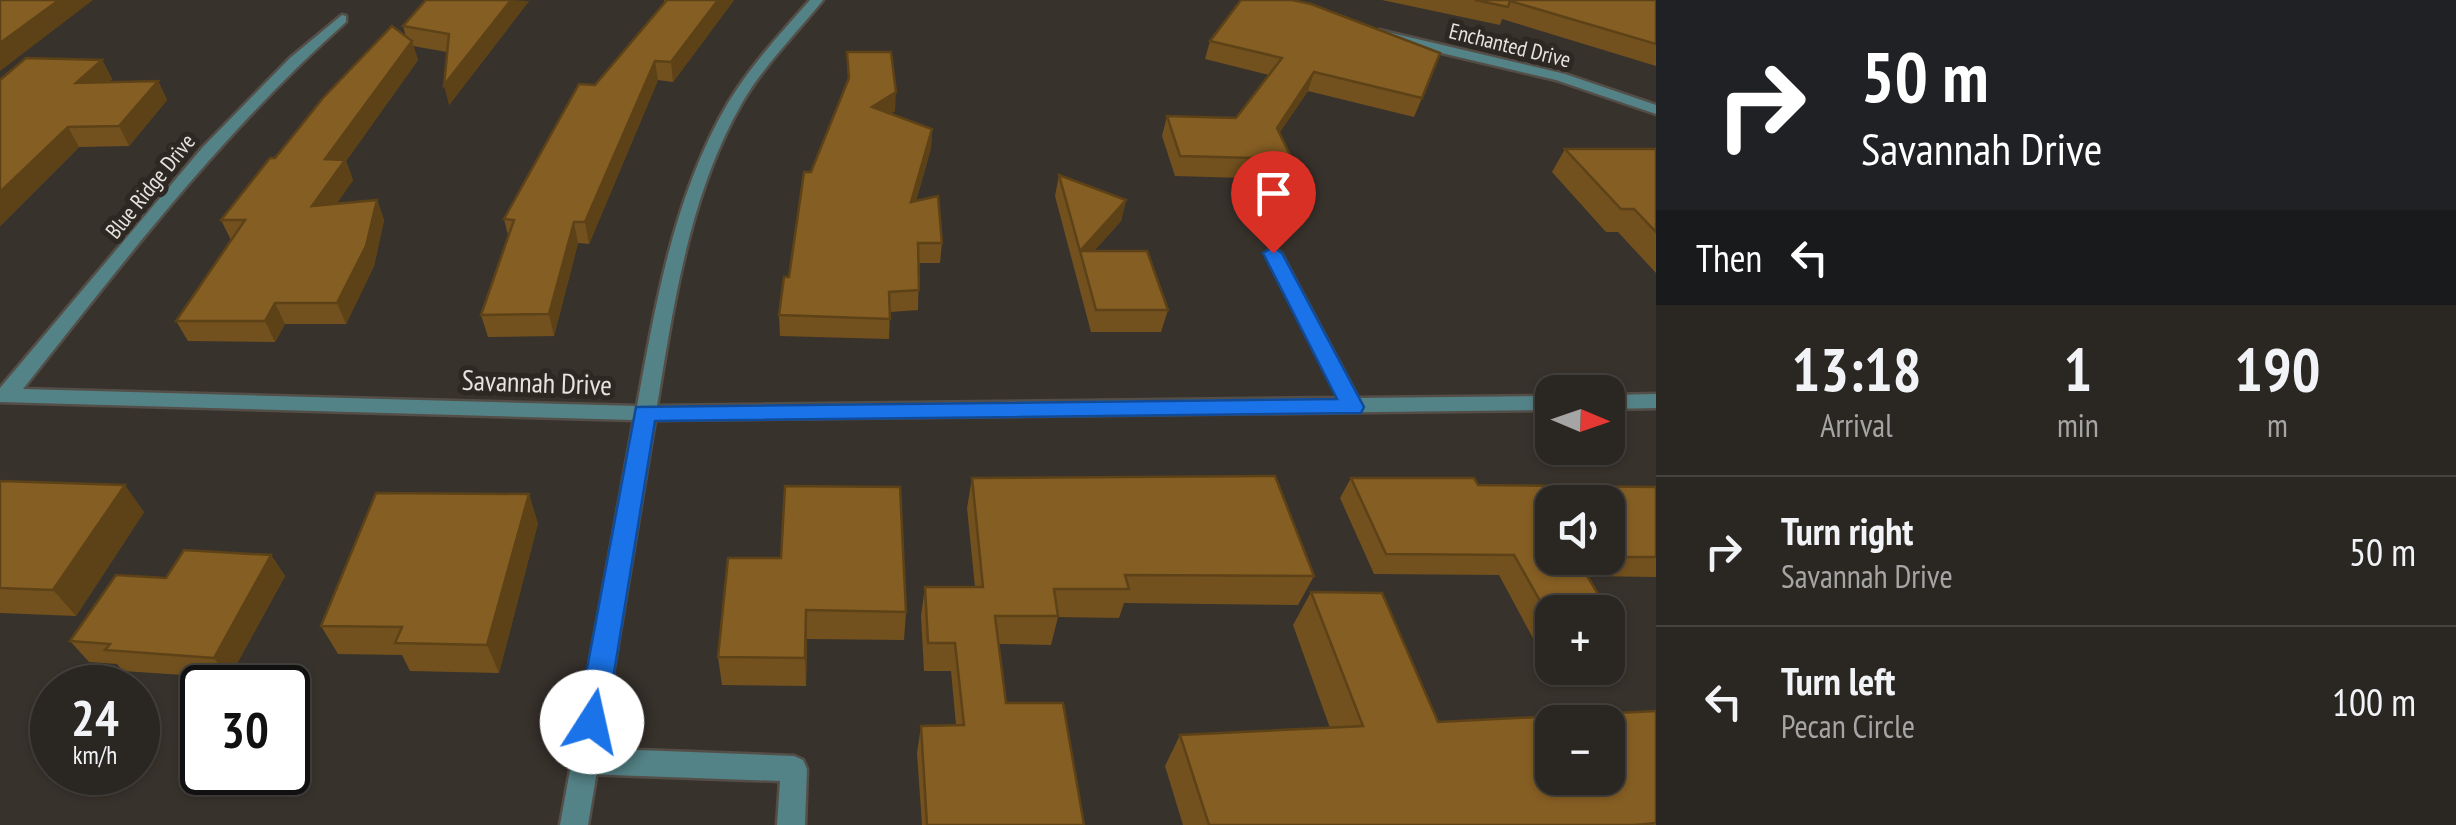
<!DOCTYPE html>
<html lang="en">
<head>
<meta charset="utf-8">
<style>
  :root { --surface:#2a2621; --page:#322e2a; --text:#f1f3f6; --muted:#a5a5a5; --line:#46433f }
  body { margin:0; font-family:"PT Sans Narrow",sans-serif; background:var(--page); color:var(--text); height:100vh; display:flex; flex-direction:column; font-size:38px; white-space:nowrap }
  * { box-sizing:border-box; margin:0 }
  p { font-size:32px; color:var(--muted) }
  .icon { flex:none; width:55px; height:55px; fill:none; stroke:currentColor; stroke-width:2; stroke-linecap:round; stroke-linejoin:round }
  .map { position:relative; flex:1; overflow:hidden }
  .sheet { display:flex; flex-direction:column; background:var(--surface); width:800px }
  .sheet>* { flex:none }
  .guide { background:#202124; color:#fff; overflow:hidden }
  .needle { width:65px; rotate:92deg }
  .controls { position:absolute; left:1535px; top:375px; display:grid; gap:20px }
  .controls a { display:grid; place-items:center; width:90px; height:90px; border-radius:20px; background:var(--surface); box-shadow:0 2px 8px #0004,0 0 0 2px var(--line); font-size:50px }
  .speed { position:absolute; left:30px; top:665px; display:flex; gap:20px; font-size:50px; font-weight:700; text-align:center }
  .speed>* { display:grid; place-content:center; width:130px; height:130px; border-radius:50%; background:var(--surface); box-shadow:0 2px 8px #0004,0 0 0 2px var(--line); line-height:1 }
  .speed small { font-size:25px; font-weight:400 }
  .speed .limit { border:5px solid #111; border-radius:15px; background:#fff; color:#111 }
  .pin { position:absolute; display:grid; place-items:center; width:85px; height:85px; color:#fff; margin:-102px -42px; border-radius:50% 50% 50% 0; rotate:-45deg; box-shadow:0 0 10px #0007 }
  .pin .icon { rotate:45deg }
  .me { position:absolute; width:110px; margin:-55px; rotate:10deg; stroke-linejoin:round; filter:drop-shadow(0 0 8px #0008) }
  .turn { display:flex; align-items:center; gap:35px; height:210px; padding:0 40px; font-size:45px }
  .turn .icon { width:130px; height:130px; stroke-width:2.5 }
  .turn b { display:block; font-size:70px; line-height:85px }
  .then { display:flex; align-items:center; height:95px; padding:0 40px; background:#0003; gap:20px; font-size:38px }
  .eta { display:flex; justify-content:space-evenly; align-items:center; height:170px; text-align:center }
  .eta b { font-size:60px; font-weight:700; line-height:70px }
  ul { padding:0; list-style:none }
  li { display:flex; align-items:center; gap:30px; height:150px; padding:0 40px; border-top:2px solid var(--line) }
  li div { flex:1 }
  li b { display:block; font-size:38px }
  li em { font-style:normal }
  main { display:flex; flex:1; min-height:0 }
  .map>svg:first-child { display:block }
</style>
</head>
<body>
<main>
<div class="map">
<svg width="1656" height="825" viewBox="0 0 1656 825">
  <rect width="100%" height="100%" fill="#38322c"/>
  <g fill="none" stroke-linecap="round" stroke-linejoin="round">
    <defs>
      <path id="service" d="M585,748l209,8 9,4 4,9 -2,56h-28l3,-44 -195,-7 -9,-4 -4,-9 4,-9z"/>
      <g id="minor">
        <path d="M810,0h13c-27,34 -59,65 -81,103 -53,92 -68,200 -85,303l682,-8 -74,-145 8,-5 8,5 77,145 194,-2v14l-897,10 -67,405h-28l74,-405 -634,-18v-14l202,-240 88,-90 52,-43 4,1v6c-123,109 -221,238 -323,367l614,17c19,-104 37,-211 91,-303 23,-38 53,-70 82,-103z"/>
        <path d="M1379,30l186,44 91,31v9l-100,-34 -182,-43 -1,-3z"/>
        <path d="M1656,394v14l-48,1v-14z"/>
      </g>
    </defs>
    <use href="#service" stroke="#544e48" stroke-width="5"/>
    <use href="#minor" stroke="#544e48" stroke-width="5"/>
    <use href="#service" fill="#548387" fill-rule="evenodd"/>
    <use href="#minor" fill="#548387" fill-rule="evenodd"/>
  </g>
  <g fill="#72511e" fill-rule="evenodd">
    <path d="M664,0h70l-61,82 -15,-2 -69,164 -11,-1 -24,93 -66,1 -7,-22 27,-80 -4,-16 91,-134 69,-81z"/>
    <path d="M1241,0l181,98 -8,19 -106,-26 -29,42 13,26 -7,20 -110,-3 -13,-40 5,-20 69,2 33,-43 -64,-16 5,-18z"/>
    <path d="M1382,0h274v66l-154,-47 -2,6z"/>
    <path d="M529,1l-80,104 -2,-53 -34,-6 5,14 -72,101 7,19 -17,24 41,-4 7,20 -10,46 -28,58h-61l-10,18 -87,-1 -12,-20 55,-81 -10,-20 54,-62 131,-121 -3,-11z"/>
    <path d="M847,52l48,59 -5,3 42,15 -1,19 -15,53 26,42 -2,20h-21l-1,47 -28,2 -1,27 -109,-3 -1,-21 10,-38 22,-105 37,-91z"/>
    <path d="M102,60l10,19 -3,3 49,-1 9,19 -38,46 -50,1 -79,79v-146z"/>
    <path d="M1565,149h91v124l-38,-41h-12l-54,-60z"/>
    <path d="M1059,175l67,25 -5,21 -27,30 74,59 -7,22h-70l-36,-136z"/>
    <path d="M972,478l342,98 -16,29 -174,-2 -5,15 -61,-1 -7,28 -52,-1 7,59 78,122h-162l-5,-72 4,-27 35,-1 -5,-54h-27l-3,-55 4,-29h50l-8,-79z"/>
    <path d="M1351,478l127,7 178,2v90l-68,-1 28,47 -8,9v-20h-56v30h-17l-36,-67 -125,-1 -34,-76zM1608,502v56h-56z"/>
    <path d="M0,481l144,31 -68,104 -76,-3z"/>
    <path d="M538,523l-39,150 -89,-2 -8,-16 -64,-1 -17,-28z"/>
    <path d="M271,555l14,21 -56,102 -106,-7 -6,-7 -28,-2 -19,-21 96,-63z"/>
    <path d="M728,558l178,54 -2,28 -97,-1 -1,47 -84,-1 -4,-28z"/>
    <path d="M1311,592l127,130 218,-11v114h-473l-18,-59 15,-31 150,-7 -37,-103z"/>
  </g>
  <g fill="#5d4218">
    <path d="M59,0h34l-93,71v-28z"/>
    <path d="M511,0l18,1 -80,104 -5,-20z"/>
    <path d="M718,0h16l-61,82 -2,-20z"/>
    <path d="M412,41l6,19 -72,101 7,19 -32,47 -9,-21 13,-47z"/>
    <path d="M102,60l10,19 -25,23 -11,-19z"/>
    <path d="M655,61l3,19 -69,164 -4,-22z"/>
    <path d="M1314,72l-6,19 -38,56 7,-19z"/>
    <path d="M158,81l9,19 -38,46 -10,-20z"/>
    <path d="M896,92l-1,19 -23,15v-19z"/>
    <path d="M68,127l11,20 -79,79v-34z"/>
    <path d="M932,129l-1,19 -21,74 1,-20z"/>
    <path d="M377,200l7,20 -10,46 -28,58 -9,-21z"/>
    <path d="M1126,200l-5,21 -38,42 -3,-12 -5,21 5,-21z"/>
    <path d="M574,222l4,21 -24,93 -5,-22z"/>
    <path d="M275,303l10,21 -10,18 -10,-21z"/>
    <path d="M125,485l19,27 -68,104 -23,-26z"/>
    <path d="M529,494l9,29 -39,150 -12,-28z"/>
    <path d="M271,555l14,21 -56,102 -15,-20z"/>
    <path d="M806,610l1,29 -1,47 -1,-28z"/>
  </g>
  <g fill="#855e23" stroke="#5d4218" stroke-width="2.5" fill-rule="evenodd">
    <path d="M0,0h59l-59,43z"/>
    <path d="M426,0h85l-67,85 5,-51 -46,-8z"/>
    <path d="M667,0h51l-47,62 -16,-1 -70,161h-11l-25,92 -68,1 33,-95 -10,-1 75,-135 16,1z"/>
    <path d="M1241,0h51l19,4 129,49 -18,45 -108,-26 -37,56 15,31 -112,-3 -13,-40 69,2 46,-60 -72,-17z"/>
    <path d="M1475,0h181v44l-146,-43 -2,6z"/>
    <path d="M392,26l20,15 -87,118 20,1 -33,46 65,-6 -11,46 -29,57h-62l-10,18h-89l69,-101h-24l49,-62h5l48,-60z"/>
    <path d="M847,52h44l5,40 -24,15 60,22 -21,73 27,-6 4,47h-24l1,47 -30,2 1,27 -111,-4 5,-38h5l15,-105h7l38,-94z"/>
    <path d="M26,58l76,2 -26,23 82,-2 -39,45 -51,1 -68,65v-112z"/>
    <path d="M1565,149h91v83l-22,-23h-13z"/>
    <path d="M1059,175l67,25 -46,51z"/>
    <path d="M1080,251h67l21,59h-72z"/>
    <path d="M1275,476l39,100 -189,-1 4,14h-75l4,27h-63l11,87h57l21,122h-157l-6,-99 43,-1 -9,-82h-27l-3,-56h58l-11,-109z"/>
    <path d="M1351,478h123l4,7 178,2v70h-48v-55h-56v56h24l40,65 -8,-1v-10h-56v10l-38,-67 -128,-1z"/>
    <path d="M0,481l125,4 -72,105 -53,-2z"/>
    <path d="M785,486l115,1 6,125 -100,-2 -1,48 -87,-1 10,-99h53z"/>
    <path d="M376,493l153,1 -42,151 -92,-2 7,-16 -81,-1z"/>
    <path d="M184,550l87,5 -57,103 -109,-8 5,-6 -40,-3 46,-66 50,3z"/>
    <path d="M1311,592l71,1 56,129 218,-11v112l-21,2h-426l-29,-90 183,-9zM1552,722h56v56h-56z"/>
  </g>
  <path fill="#1a73e8" stroke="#114b97" stroke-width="2.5" d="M1273,247l9,6 82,154 -3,6 -706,8 -49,301 -4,10 -10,4 -11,-4 -4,-10 59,-315 701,-8 -74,-146z"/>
  <g text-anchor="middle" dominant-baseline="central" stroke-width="10" stroke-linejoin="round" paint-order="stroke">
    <g font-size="22" fill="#e6e3de" stroke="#2d2822">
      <text transform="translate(1510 45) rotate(14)">Enchanted Drive</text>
      <text transform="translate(150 186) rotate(-51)">Blue Ridge Drive</text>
    </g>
    <g font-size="28" fill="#e6e3de" stroke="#2d2822">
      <text transform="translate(537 382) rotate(2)">Savannah Drive</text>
    </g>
  </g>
</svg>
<div class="controls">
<a><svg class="needle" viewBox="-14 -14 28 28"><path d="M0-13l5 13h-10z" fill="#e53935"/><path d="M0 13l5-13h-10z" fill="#a5a5a5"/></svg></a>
<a><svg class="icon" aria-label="sound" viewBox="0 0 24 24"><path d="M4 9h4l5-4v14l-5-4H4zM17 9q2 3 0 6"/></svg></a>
<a>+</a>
<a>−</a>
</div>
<div class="speed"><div>24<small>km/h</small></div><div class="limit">30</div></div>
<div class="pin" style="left:1273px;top:253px;background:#d93025"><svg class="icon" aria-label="arrive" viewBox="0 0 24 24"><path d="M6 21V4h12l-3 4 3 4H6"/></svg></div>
<svg class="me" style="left:592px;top:722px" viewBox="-20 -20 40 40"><circle r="19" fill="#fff"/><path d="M0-13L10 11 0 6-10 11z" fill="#1a73e8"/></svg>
</div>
<section class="sheet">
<div class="guide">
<div class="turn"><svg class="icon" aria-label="right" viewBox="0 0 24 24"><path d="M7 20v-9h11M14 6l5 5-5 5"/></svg><div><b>50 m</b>Savannah Drive</div></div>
<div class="then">Then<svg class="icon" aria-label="left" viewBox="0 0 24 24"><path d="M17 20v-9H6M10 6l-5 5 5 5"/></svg></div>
</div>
<div class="eta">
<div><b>13:18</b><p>Arrival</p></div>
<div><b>1</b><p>min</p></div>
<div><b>190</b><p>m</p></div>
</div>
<ul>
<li><svg class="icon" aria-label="right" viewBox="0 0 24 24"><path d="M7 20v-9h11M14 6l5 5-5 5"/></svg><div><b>Turn right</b><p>Savannah Drive</p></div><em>50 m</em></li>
<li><svg class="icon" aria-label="left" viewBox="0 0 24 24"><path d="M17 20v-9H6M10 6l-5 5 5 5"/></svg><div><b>Turn left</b><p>Pecan Circle</p></div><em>100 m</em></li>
</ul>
</section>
</main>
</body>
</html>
